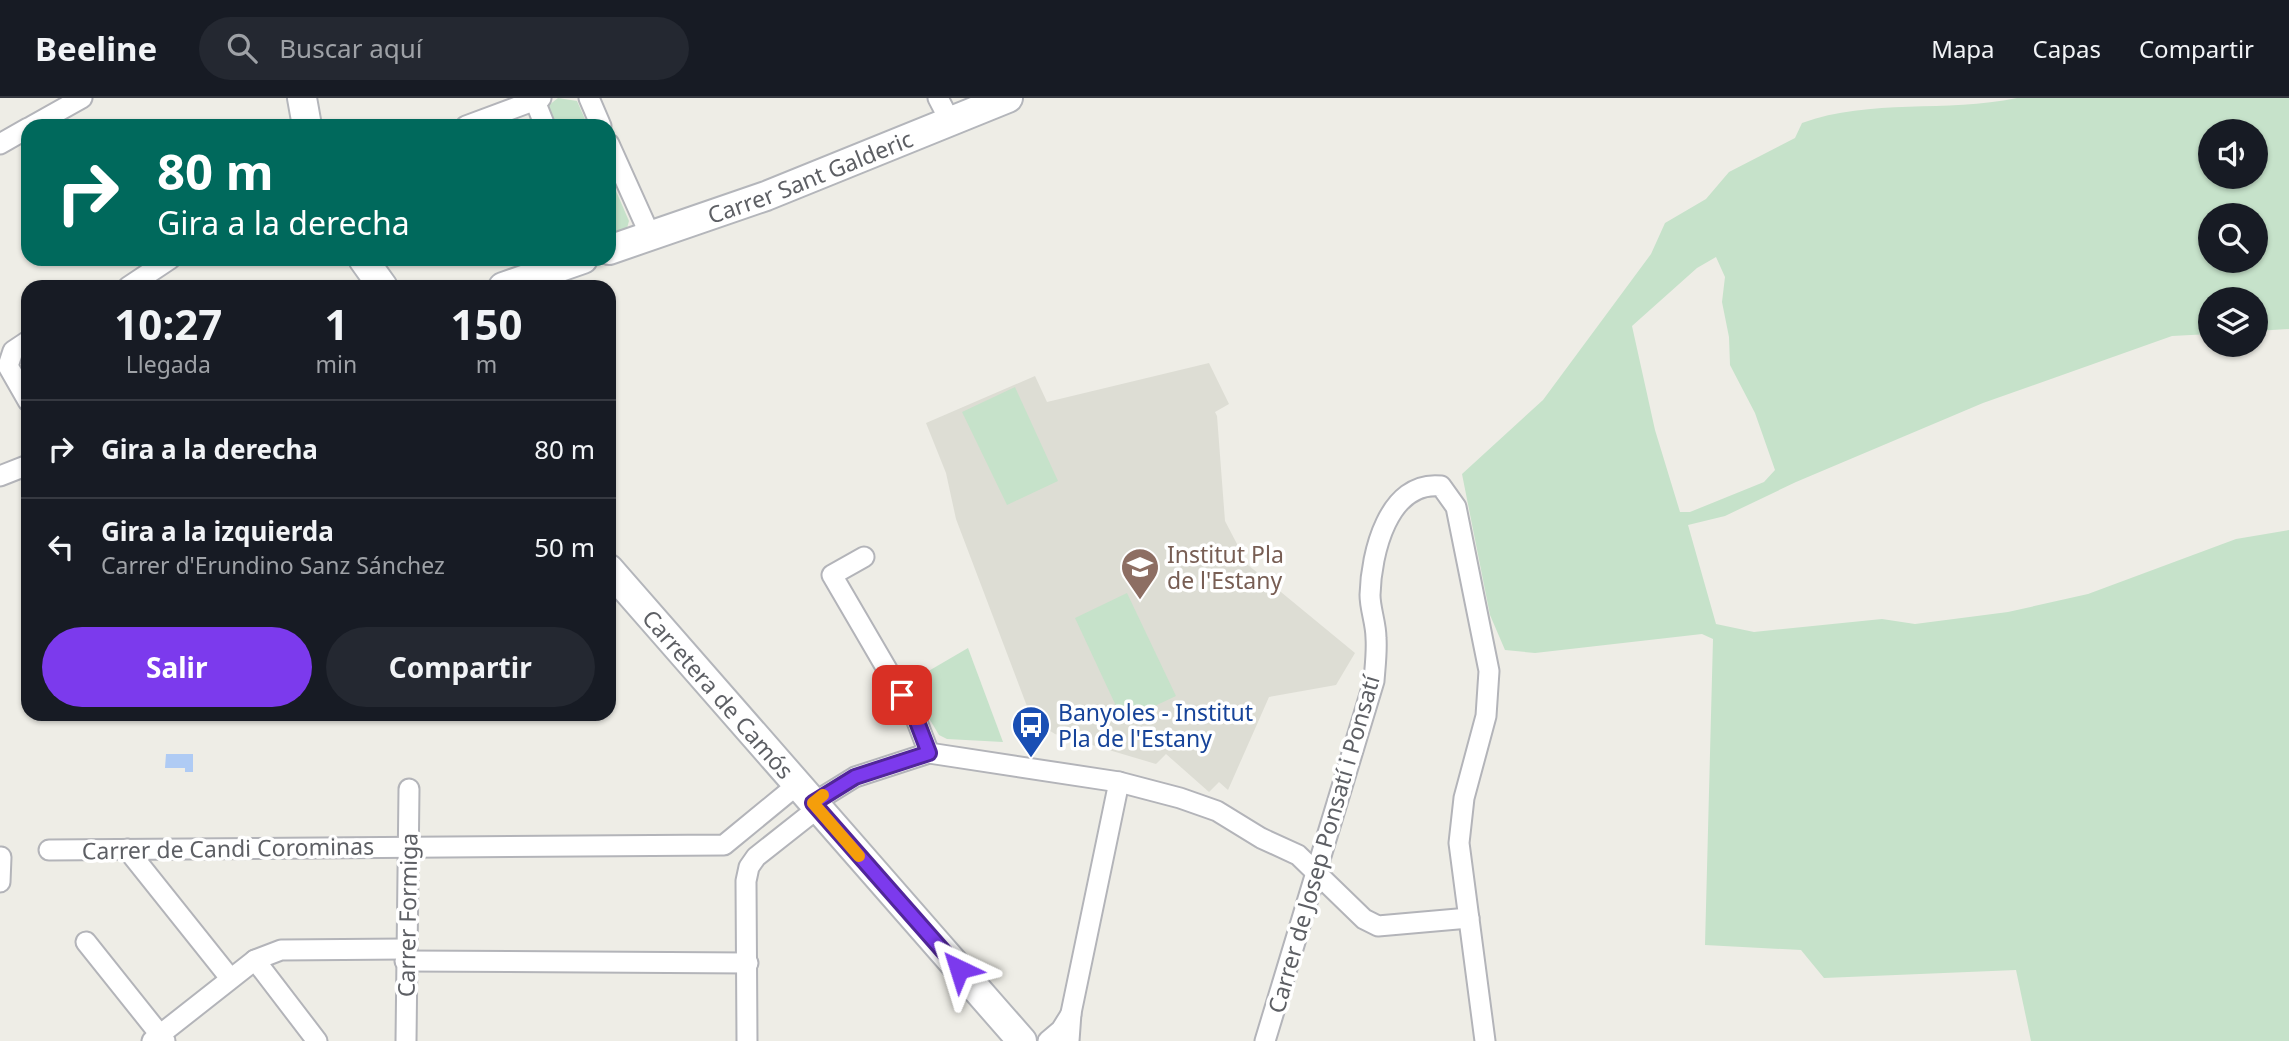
<!DOCTYPE html>
<html lang="es">
<head>
<meta charset="utf-8">
<style>
  :root { --surface:#171b24; --page:#242831; --text:#f1f3f6; --muted:#9ea1a6; --line:#363941; --accent:#7c3aed }
  body { margin:0; font-family:"Noto Sans",sans-serif; background:var(--page); color:var(--text); height:100vh; display:flex; flex-direction:column; font-size:26px; white-space:nowrap }
  * { box-sizing:border-box; margin:0 }
  p { font-size:23px; color:var(--muted) }
  .icon { flex:none; width:38px; height:38px; fill:none; stroke:currentColor; stroke-width:2; stroke-linecap:round; stroke-linejoin:round }
  .map { position:relative; flex:1; overflow:hidden }
  .sheet { position:absolute; left:21px; top:182px; width:595px; height:441px; display:flex; flex-direction:column; background:var(--surface); border-radius:21px; box-shadow:0 2px 5px #0004 }
  .sheet>* { flex:none }
  .banner { position:absolute; left:21px; top:21px; width:595px; height:147px; border-radius:21px; box-shadow:0 2px 5px #0004; background:#00695c; color:#fff; overflow:hidden }
  .fabs { position:absolute; left:2198px; top:21px; display:grid; gap:14px }
  .fabs a { display:grid; place-items:center; width:70px; height:70px; border-radius:50%; background:var(--surface); box-shadow:0 2px 5px #0004; font-size:35px }
  .pin { position:absolute; display:grid; place-items:center; width:60px; height:60px; color:#fff; margin:-30px; border-radius:14px; box-shadow:0 4px 10px #0006 }
  .me { position:absolute; width:77px; margin:-38px; rotate:319deg; stroke-linejoin:round; filter:drop-shadow(0 0 5px #0008) }
  .turn { display:flex; align-items:center; gap:24px; height:147px; padding:0 21px; font-size:32px }
  .turn .icon { width:91px; height:91px; stroke-width:2.5 }
  .turn b { display:block; font-size:49px; line-height:60px }
  .eta { display:flex; justify-content:space-evenly; align-items:center; height:119px; text-align:center }
  .eta b { font-size:42px; font-weight:700; line-height:49px }
  .button { display:flex; gap:14px; margin-top:auto; padding:14px 21px }
  .button a { flex:1; height:80px; border-radius:42px; background:var(--accent); color:#fff; font-size:28px; font-weight:700; line-height:80px; text-align:center }
  .button a+a { background:var(--page); color:var(--text) }
  ul { padding:0; list-style:none }
  li { display:flex; align-items:center; gap:21px; height:98px; padding:0 21px; border-top:2px solid var(--line) }
  li div { flex:1 }
  li b { display:block; font-size:26px }
  li em { font-style:normal }
  header { display:flex; align-items:center; gap:42px; box-sizing:border-box; height:98px; padding:0 35px; background:var(--surface); border-bottom:2px solid var(--line) }
  header strong { font-size:33px }
  nav { display:flex; gap:38px; margin-inline-start:auto; font-size:24px }
  .search { width:490px; height:63px; background:var(--page); display:flex; align-items:center; gap:18px; box-sizing:border-box; padding:0 24px; border-radius:38px; color:var(--muted); font-size:26px }
  .map>svg:first-child { display:block }
</style>
</head>
<body>
<header>
<strong>Beeline</strong>
<div class="search"><svg class="icon" aria-label="search" viewBox="0 0 24 24"><circle cx="10" cy="10" r="6"/><path d="M15 15l6 6"/></svg>Buscar aquí</div>
<nav><a>Mapa</a><a>Capas</a><a>Compartir</a></nav>
</header>
<div class="map">
<svg width="2289" height="943" viewBox="0 0 2289 943">
  <rect width="100%" height="100%" fill="#eeede6"/>
  <path fill="#ddddd4" d="M1209,265l20,41 -14,8 2,4 8,105 23,44 107,88 -19,32 -67,12 -41,93 -9,-8 -10,10 -43,-38 -10,10 -101,-30 -16,-10 -11,-15 -72,-190 -10,-46 -20,-50 109,-47 12,26z"/>
  <g fill="#c6e2ca" fill-rule="evenodd">
    <path d="M558,0l19,3 11,25h-35l-5,-20z"/>
    <path d="M2017,0h272v231l-33,2v-32h-46v35l-38,2 -189,67 -187,79 -71,34 -37,9 28,99 38,8 128,-13 33,5 93,-12 80,-18 148,-55 53,-9v511h-258l-15,-71 -192,8 -23,-28 -96,-5 8,-306 -11,-5 -167,19 -30,-3 -15,-35 -28,-141 81,-74 108,-146 14,-31 41,-24 23,-27 66,-34 7,-15c69,-25 144,-10 215,-25zM2256,33v46h-46v-46zM2210,117h46v46h-46zM1716,159l9,20 -3,25 7,35 1,28 25,48 20,57 -11,12 -74,30h-10l-25,-82 -23,-104 65,-58z"/>
    <path d="M609,77l20,46 -4,14 -16,3z"/>
    <path d="M1015,289l43,94 -51,24 -45,-93z"/>
    <path d="M1127,495l49,103 -53,25 -48,-103z"/>
    <path d="M968,550l35,94 -56,-3 -8,-4 -31,-52z"/>
  </g>
  <path fill="#afcbf4" d="M166,656h27v18h-8v-4h-20z"/>
  <g fill="none" stroke-linecap="round" stroke-linejoin="round">
    <defs>
      <g id="street">
        <path d="M589,0l12,28"/>
        <path d="M938,0l13,25"/>
        <path d="M535,3l10,25"/>
        <path d="M32,28l50,-28"/>
        <path d="M466,28l75,-28"/>
        <path d="M0,46l28,-16"/>
        <path d="M609,46l41,91"/>
        <path d="M128,189l42,-28"/>
        <path d="M28,243l-15,10 -5,15 20,35"/>
        <path d="M0,378l28,-11"/>
        <path d="M864,459l-32,18 84,144 13,34"/>
        <path d="M813,705l42,-26 74,-24 190,29 61,16 37,13 44,27 37,17 66,64 14,7 91,-8"/>
        <path d="M127,751l103,129"/>
        <path d="M49,752l675,-5 73,-60"/>
        <path d="M0,784l1,-25"/>
        <path d="M86,844l79,99"/>
        <path d="M255,862l62,81"/>
        <path d="M405,863l343,2"/>
        <path d="M152,943l103,-81 26,-10 124,-1"/>
        <path d="M406,943l3,-252"/>
        <path d="M747,943l-1,-160 3,-14 7,-10 62,-49"/>
        <path d="M1048,943l13,-11 10,-16"/>
        <path d="M1069,943l2,-28 48,-231"/>
        <path d="M1265,943l109,-360c1,-14 3,-29 2,-43 0,-15 -6,-29 -6,-43 1,-41 18,-115 71,-109l15,21 33,164 -3,45 -22,82 -5,45 26,198"/>
      </g>
      <g id="secondary">
        <path d="M302,0l5,28"/>
        <path id="s1" d="M609,152l157,-54 242,-98"/>
        <path d="M363,161l20,28"/>
        <path d="M503,189l80,-28"/>
        <path id="s2" d="M609,471l413,472"/>
      </g>
    </defs>
    <use href="#street" stroke="#b3b4b9" stroke-width="23"/>
    <use href="#secondary" stroke="#b4b6bb" stroke-width="32"/>
    <use href="#street" stroke="#fff" stroke-width="19"/>
    <use href="#secondary" stroke="#fff" stroke-width="28"/>
  </g>
  <g fill="none" stroke-linecap="round" stroke-linejoin="round">
    <defs>
      <path id="route" d="M902,597l14,24 13,34 -74,24 -42,26 146,166"/>
    </defs>
    <use href="#route" stroke="#51269a" stroke-width="18"/>
    <use href="#route" stroke="#7c3aed" stroke-width="12"/>
    <path stroke="#f59e0b" stroke-width="12" d="M823,697l-10,8 46,53"/>
  </g>
  <defs>
    <symbol id="school-pin" viewBox="-11 -11 22 30"><path d="M0 17L-7.5 6A9.5 9.5 0 1 1 7.5 6Z" fill="#8d6e63" stroke="#fff"/><path d="M0-5L7-2L0 1L-7-2ZM-4 1L0 2.5L4 1V4Q0 6-4 4Z" fill="#fff"/></symbol>
    <symbol id="bus-pin" viewBox="-11 -11 22 30"><path d="M0 17L-7.5 6A9.5 9.5 0 1 1 7.5 6Z" fill="#1a4fb4" stroke="#fff"/><path d="M-5-6H5V4H4V6H2V4H-2V6H-4V4H-5ZM-3.5-4V0h7V-4ZM-3.5 1.2v1.5H-2V1.2ZM2 1.2v1.5H3.5V1.2Z" fill="#fff"/></symbol>
  </defs>
  <g fill-rule="evenodd">
    <use href="#school-pin" x="1118" y="447" width="44" height="60"/>
    <use href="#bus-pin" x="1009" y="605" width="44" height="60"/>
  </g>
  <g text-anchor="middle" dominant-baseline="central" stroke-width="7" stroke-linejoin="round" paint-order="stroke">
    <g font-size="23" fill="#5d5f64" stroke="#fff">
      <text stroke="none"><textPath href="#s1" startOffset="214">Carrer Sant Galderic</textPath></text>
      <text stroke="none"><textPath href="#s2" startOffset="166">Carretera de Camós</textPath></text>
      <text transform="translate(1323 746) rotate(-74)">Carrer de Josep Ponsatí i Ponsatí</text>
      <text transform="translate(228 750) rotate(-1)">Carrer de Candi Corominas</text>
      <text transform="translate(407 817) rotate(-89)">Carrer Formiga</text>
    </g>
    <g font-size="23" fill="#785e54" stroke="#fff" text-anchor="start">
      <text x="1167" y="456">Institut Pla<tspan x="1167" dy="26">de l'Estany</tspan></text>
    </g>
    <g font-size="23" fill="#164399" stroke="#fff" text-anchor="start">
      <text x="1058" y="614">Banyoles - Institut<tspan x="1058" dy="26">Pla de l'Estany</tspan></text>
    </g>
  </g>
</svg>
<div class="fabs">
<a><svg class="icon" aria-label="sound" viewBox="0 0 24 24"><path d="M4 9h4l5-4v14l-5-4H4zM17 9q2 3 0 6"/></svg></a>
<a><svg class="icon" aria-label="search" viewBox="0 0 24 24"><circle cx="10" cy="10" r="6"/><path d="M15 15l6 6"/></svg></a>
<a><svg class="icon" aria-label="layers" viewBox="0 0 24 24"><path d="M12 4l9 5-9 5-9-5zM3 14l9 5 9-5"/></svg></a>
</div>
<div class="pin" style="left:902px;top:597px;background:#d93025"><svg class="icon" aria-label="arrive" viewBox="0 0 24 24"><path d="M6 21V4h12l-3 4 3 4H6"/></svg></div>
<svg class="me" style="left:959px;top:871px" viewBox="-20 -20 40 40"><path d="M0-17L14 15 0 8-14 15z" fill="#7c3aed" stroke="#fff" stroke-width="4"/></svg>
<div class="banner">
<div class="turn"><svg class="icon" aria-label="right" viewBox="0 0 24 24"><path d="M7 20v-9h11M14 6l5 5-5 5"/></svg><div><b>80 m</b>Gira a la derecha</div></div>
</div>
<section class="sheet">
<div class="eta">
<div><b>10:27</b><p>Llegada</p></div>
<div><b>1</b><p>min</p></div>
<div><b>150</b><p>m</p></div>
</div>
<ul>
<li><svg class="icon" aria-label="right" viewBox="0 0 24 24"><path d="M7 20v-9h11M14 6l5 5-5 5"/></svg><div><b>Gira a la derecha</b></div><em>80 m</em></li>
<li><svg class="icon" aria-label="left" viewBox="0 0 24 24"><path d="M17 20v-9H6M10 6l-5 5 5 5"/></svg><div><b>Gira a la izquierda</b><p>Carrer d'Erundino Sanz Sánchez</p></div><em>50 m</em></li>
</ul>
<div class="button"><a>Salir</a><a>Compartir</a></div>
</section>
</div>
</body>
</html>
